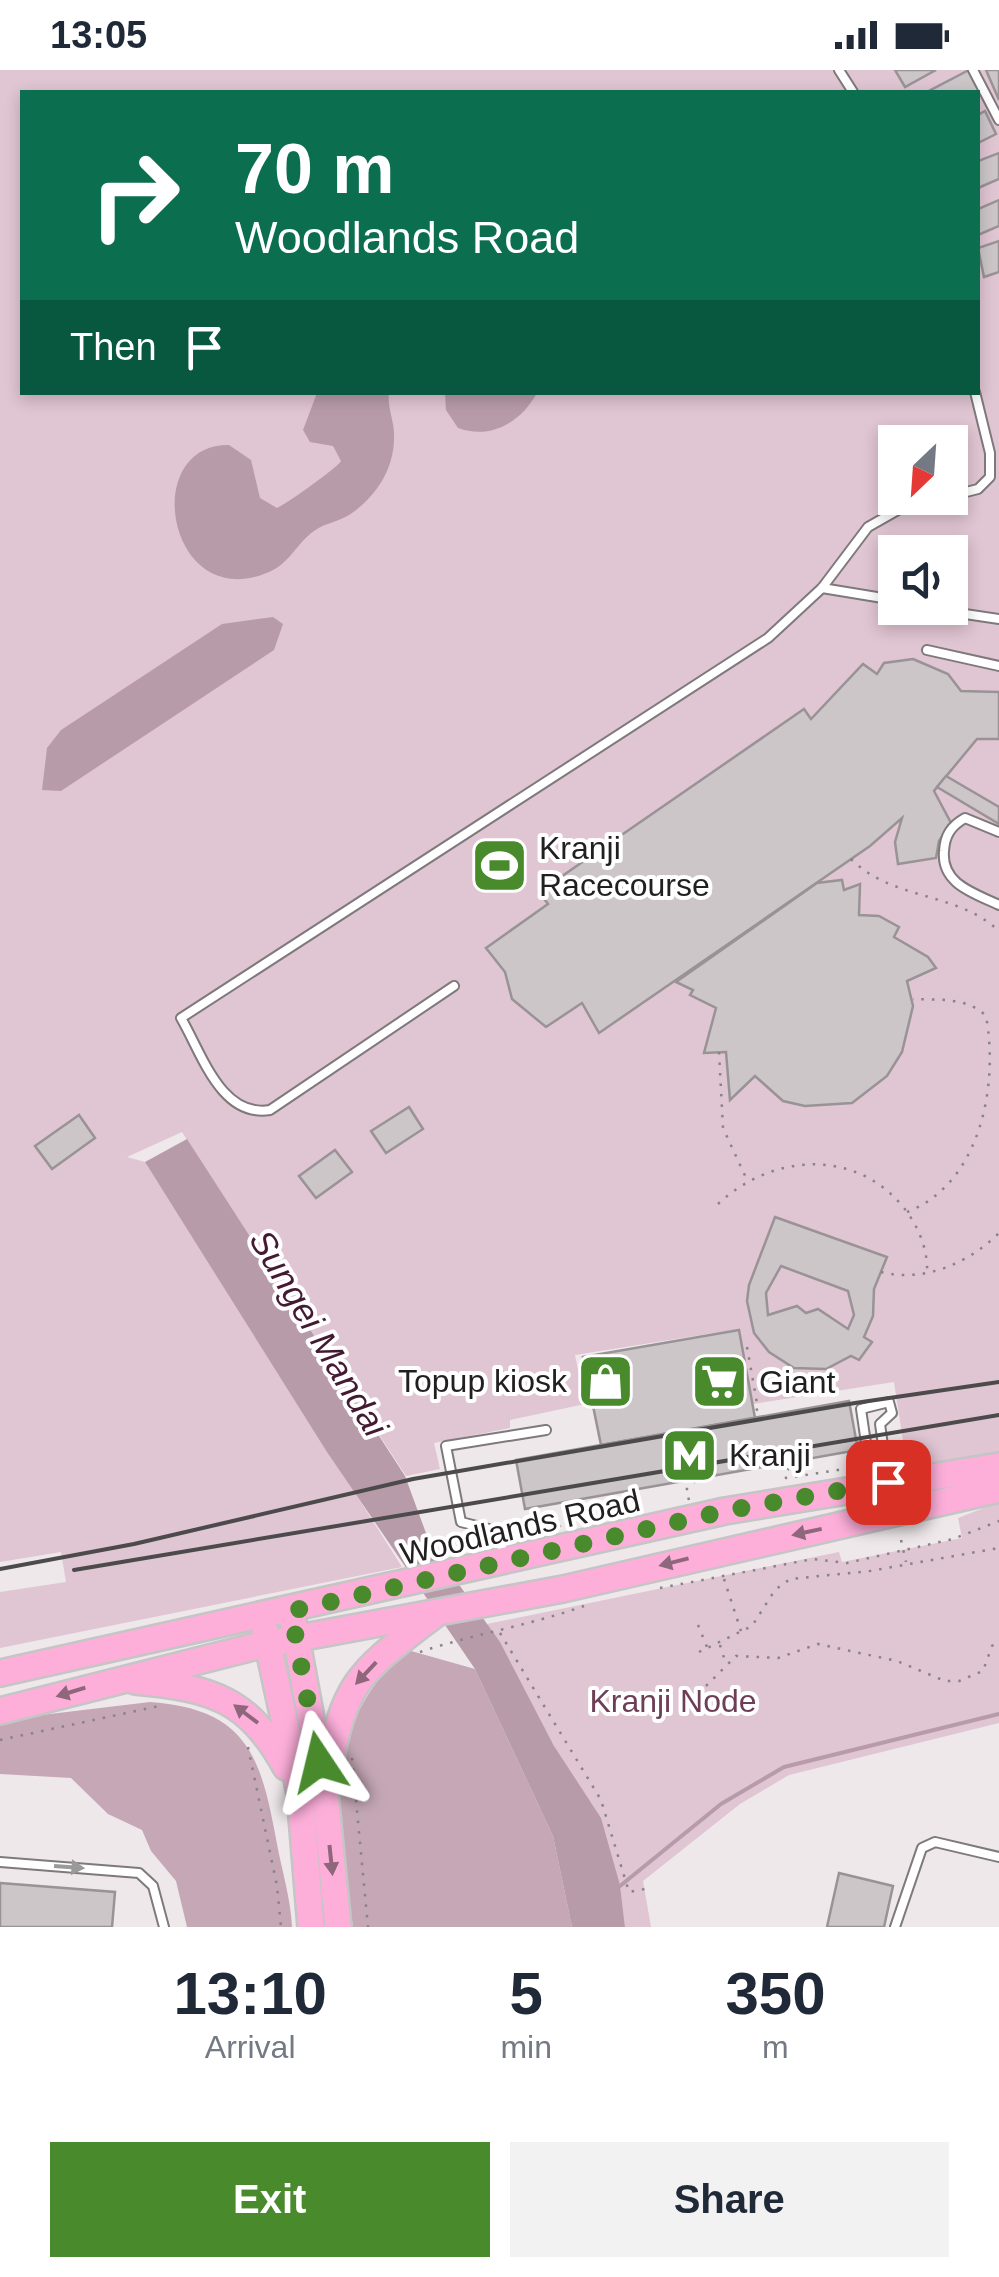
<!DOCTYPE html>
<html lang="en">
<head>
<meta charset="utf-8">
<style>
  :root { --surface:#fff; --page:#f2f2f3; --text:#1f2937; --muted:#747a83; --accent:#488a2c }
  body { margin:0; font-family:Arial,sans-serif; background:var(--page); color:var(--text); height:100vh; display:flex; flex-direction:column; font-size:38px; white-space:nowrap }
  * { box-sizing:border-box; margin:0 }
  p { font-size:32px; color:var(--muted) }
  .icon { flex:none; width:55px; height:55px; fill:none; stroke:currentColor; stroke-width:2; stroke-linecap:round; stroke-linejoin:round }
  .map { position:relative; height:1857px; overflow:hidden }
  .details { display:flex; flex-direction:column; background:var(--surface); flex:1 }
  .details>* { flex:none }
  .hud { position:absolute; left:20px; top:20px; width:960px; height:305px; border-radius:0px; box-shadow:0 5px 15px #0003; background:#0b6e4f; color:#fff; overflow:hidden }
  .needle { width:65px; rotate:205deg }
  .tools { position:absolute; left:878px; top:355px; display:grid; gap:20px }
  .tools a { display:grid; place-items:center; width:90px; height:90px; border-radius:0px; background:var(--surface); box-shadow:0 5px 15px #0003; font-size:50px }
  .pin { position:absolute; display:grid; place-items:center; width:85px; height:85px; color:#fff; margin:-42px; border-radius:20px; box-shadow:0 5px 15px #0006 }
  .me { position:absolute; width:110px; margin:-55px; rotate:350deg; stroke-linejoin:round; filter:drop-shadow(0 0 8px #0008) }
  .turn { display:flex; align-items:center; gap:35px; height:210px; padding:0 50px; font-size:45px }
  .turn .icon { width:130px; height:130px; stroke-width:2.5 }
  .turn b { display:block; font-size:70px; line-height:85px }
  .then { display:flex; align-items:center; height:95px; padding:0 50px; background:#0003; gap:20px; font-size:38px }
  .eta { display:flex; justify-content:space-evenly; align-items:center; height:170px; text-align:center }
  .eta b { font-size:60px; font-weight:800; line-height:70px }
  .primary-button { display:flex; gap:20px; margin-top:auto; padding:20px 50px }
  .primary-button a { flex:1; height:115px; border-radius:0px; background:var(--accent); color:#fff; font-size:40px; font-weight:800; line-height:115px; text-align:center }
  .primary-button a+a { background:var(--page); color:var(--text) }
  .status { display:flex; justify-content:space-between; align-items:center; height:70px; padding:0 50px; background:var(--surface); direction:ltr }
  .status svg { height:28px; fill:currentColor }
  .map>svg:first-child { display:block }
</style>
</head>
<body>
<div class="status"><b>13:05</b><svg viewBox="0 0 49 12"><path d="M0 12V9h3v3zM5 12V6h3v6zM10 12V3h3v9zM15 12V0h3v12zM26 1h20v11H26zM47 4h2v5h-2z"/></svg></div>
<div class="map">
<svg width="999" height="1857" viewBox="0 0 999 1857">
  <rect width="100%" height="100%" fill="#eee8eb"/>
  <g fill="#e0c5d2" fill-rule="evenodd">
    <path d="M0,0h999v1385l-92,12 -13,-85 -141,22 -14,-75 -164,26 10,49 -75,16v8l-76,15 6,26 -34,7 -224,-344 -55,25 18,5 257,405 -402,81v-56l66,-10 -5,-30 -61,10zM22,22h956v300h-956zM895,372h55v56h-55zM895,482h55v56h-55z"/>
    <path d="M999,1432v221l-210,52 -49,29 -97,77 8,46h-26l-5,-42 -66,-139 -67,-122 352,-72 3,10 120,-24 -4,-20z"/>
  </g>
  <g fill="#c5a7b5">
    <path d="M404,1579l71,20 78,167 19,91h-219c-16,-118 -38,-182 51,-278z"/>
    <path d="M150,1632c98,7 111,55 127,142 5,27 14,56 15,83h-105l-11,-46 -25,-30 -9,-21 -34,-16 -37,-36 -71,-4v-54z"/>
  </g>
  <g fill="#b89ba9">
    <path d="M317,323h72c-2,15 6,29 5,45 0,32 -19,60 -45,77 -11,7 -24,8 -35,16 -17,12 -25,33 -45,41 -101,44 -131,-128 -40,-127l22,15 9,38 17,10c8,-3 60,-40 64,-47l-8,-15 -23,-4 -7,-12z"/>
    <path d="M445,323v-1l92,1c-16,29 -46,47 -79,35l-12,-18z"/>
    <path d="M273,547l10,7 -9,26 -213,141 -19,-1 5,-42 14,-18 161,-106z"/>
    <path d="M187,1069l218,337 25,68 70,98 54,104 47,72 19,67 5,42h-53l-19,-91 -78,-167 -148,-217 -182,-290z"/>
  </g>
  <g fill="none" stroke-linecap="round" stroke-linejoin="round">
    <path stroke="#b89ba9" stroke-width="4" d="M620,1816l101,-82 63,-37 215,-53"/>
  </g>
  <g fill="#ccc6c8" stroke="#999396" stroke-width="2.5" fill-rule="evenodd">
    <path d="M895,0h41l-31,17z"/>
    <path d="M969,0l13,24 -55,-2z"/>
    <path d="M986,0h13v30z"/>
    <path d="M985,41l11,23 -18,9v-28z"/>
    <path d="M999,83v26l-21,9v-27z"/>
    <path d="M999,130v26l-21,9v-26z"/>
    <path d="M999,171v31l-15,5 -6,-29z"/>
    <path d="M913,589l35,15 13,17 38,1v47h-22l-43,52 17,32 -12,18 -3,17 -38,6 -3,-22 7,-24 -32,28 -271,187 -17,-30 -36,24 -34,-28 -7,-27 -19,-24 62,-44 -9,-12 265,-183 7,10 52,-55 14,10 7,-11z"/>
    <path d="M946,706l53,31v17l-62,-37z"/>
    <path d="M842,810l2,10 16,-6 -1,31 20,1 20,11 -5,10 34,20 8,11 -29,13 6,25 -11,46 -15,24 -35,27 -47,3 -22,-5 -28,-25 -25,24 -4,-48 -22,1 12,-45 -26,-13 3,-5 -17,-8 141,-99z"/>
    <path d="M409,1037l14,22 -37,24 -15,-22z"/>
    <path d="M79,1045l16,23 -43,31 -17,-23z"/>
    <path d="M335,1080l17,22 -36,26 -17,-22z"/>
    <path d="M775,1147l112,40 -13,32 -1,27 -9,21 8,5 -13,18 -8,-4 -25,13 -32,-1 -25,-16 -15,-19 -7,-32 2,-16zM781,1196l67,25 6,24 -6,14 -30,-20 -12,4 -9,-7 -29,9 -2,-22z"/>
    <path d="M739,1260l16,88 -154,27 -18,-88z"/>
    <path d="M849,1331l9,49 -333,59 -9,-49z"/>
    <path d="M839,1803l54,13 -9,41h-57z"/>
    <path d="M0,1813l115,9 -3,35h-112z"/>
  </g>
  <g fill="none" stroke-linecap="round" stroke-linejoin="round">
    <defs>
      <g id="lane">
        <path d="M839,0l14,22"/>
        <path d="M973,0l26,50"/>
        <path d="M950,426l28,-7 12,-12v-24l-15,-61"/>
        <path d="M822,518l73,12"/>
        <path d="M925,538l74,11"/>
        <path d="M927,580l72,16"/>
        <path d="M999,762l-34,-14c-14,8 -20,17 -21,33 -3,33 30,42 55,54"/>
        <path d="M454,916l-184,124c-49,8 -68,-56 -89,-92l587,-380 54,-50 46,-61 37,-21 40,-8"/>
        <path d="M872,1414l-11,-75 28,-7 3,11 -12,11 8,57"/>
        <path d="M504,1484l-7,-23 -36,-9 -15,-76 100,-16"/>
        <path d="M0,1792l139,11 14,13 11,41"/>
        <path d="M895,1857l27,-79 13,-6 64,15"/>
      </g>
      <g id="primary">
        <path d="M293,1551l32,173 13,133"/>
        <path d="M265,1561l35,162 11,134"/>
        <path d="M0,1603l725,-162 274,-45"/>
        <path d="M135,1611c76,7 113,17 151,86"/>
        <path d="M0,1641l261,-66 302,-56 436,-100"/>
        <path d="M328,1704c16,-94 32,-102 106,-159"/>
      </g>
    </defs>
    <use href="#lane" stroke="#7e797b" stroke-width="12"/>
    <use href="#primary" stroke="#c5c5c5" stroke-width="30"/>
    <g stroke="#888486" stroke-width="2.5" stroke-dasharray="2.5 8" stroke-linecap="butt">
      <path d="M851,789c42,42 105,32 148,72"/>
      <path d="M719,982l4,76 24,52"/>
      <path d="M718,1134c53,-50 137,-57 186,4 14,18 24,41 23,64"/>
      <path d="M907,1142c73,-28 92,-126 79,-196 -19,-19 -48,-16 -73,-17"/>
      <path d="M881,1202c43,11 88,-9 118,-39"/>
      <path d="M747,1277l11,62 -4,2"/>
      <path d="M854,1381v17h6"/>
      <path d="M797,1391l-12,11 1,6 65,-10"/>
      <path d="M689,1430l-3,-10 12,-12"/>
      <path d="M559,1457l17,-17"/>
      <path d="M901,1470l5,22"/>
      <path d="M724,1509l17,52"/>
      <path d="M660,1518l153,-29 34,4 106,-24 46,-18"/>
      <path d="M698,1555l9,22"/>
      <path d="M500,1563l101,167 28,92 16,-3"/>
      <path d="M720,1575l5,16"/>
      <path d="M420,1582c54,-18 111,-27 164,-46"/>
      <path d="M699,1582l53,-26 23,-36 15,-11 80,-8 129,-23"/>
      <path d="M706,1616l30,-30 42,2 40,-14 79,17 48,20h14l24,-10 9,-25 7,-6"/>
      <path d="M0,1670l164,-35"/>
      <path d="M248,1677l29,139 4,41"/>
      <path d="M352,1688l16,169"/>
    </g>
    <use href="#lane" stroke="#fff" stroke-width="8"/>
    <use href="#primary" stroke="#fdafda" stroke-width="25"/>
    <g stroke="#4c4a4b" stroke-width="4">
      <path d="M0,1499l134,-25 279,-65 442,-76 144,-21"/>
      <path d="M74,1500l925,-155"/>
    </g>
  </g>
  <defs><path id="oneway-solid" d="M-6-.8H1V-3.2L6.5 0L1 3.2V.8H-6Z" transform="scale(2.5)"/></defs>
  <g fill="#8f677d">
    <use href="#oneway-solid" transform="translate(807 1462) rotate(168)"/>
    <use href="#oneway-solid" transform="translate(674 1492) rotate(166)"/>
    <use href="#oneway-solid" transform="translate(366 1603) rotate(133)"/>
    <use href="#oneway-solid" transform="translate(71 1622) rotate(163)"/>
    <use href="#oneway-solid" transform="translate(246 1644) rotate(-143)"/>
    <use href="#oneway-solid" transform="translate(331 1790) rotate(84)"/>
  </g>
  <use fill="#9b9a9b" href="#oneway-solid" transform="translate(69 1797) rotate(4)"/>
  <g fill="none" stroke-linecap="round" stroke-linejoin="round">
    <path stroke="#488a2c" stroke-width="18" stroke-dasharray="0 32.4" d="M319,1692l-28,-151 434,-100 163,-29"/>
  </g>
  <defs>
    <symbol id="stadium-square" viewBox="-11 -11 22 22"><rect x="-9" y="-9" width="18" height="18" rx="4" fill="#488a2c" stroke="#fff"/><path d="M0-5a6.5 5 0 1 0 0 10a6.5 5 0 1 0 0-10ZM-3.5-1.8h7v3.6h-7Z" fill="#fff"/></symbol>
    <symbol id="shop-square" viewBox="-11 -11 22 22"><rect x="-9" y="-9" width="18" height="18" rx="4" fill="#488a2c" stroke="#fff"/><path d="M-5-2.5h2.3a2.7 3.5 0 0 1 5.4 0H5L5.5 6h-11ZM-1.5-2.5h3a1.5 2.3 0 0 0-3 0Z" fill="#fff"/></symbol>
    <symbol id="supermarket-square" viewBox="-11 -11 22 22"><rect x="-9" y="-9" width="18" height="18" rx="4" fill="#488a2c" stroke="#fff"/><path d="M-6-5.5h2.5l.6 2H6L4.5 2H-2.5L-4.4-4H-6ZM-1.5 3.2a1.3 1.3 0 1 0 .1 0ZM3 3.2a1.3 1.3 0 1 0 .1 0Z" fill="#fff"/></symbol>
    <symbol id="metro-square" viewBox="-11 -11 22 22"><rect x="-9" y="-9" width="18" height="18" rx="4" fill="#488a2c" stroke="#fff"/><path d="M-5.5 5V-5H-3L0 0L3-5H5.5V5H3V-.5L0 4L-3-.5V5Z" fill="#fff"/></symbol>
  </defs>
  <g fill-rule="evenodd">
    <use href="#stadium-square" x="468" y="764" width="63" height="63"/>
    <use href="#shop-square" x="574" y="1280" width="63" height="63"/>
    <use href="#supermarket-square" x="688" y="1280" width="63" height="63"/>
    <use href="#metro-square" x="658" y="1354" width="63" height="63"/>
  </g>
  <g text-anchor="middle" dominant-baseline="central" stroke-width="8" stroke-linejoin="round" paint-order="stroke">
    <g font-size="32" fill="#211f20" stroke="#fff" text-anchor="start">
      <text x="539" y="778">Kranji<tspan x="539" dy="37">Racecourse</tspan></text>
      <text x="567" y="1311" text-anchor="end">Topup kiosk</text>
      <text x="759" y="1312">Giant</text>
      <text x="729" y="1385">Kranji</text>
    </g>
    <g font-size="32" fill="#211f20" stroke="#fff">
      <text transform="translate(520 1457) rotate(-13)">Woodlands Road</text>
    </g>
    <g font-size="32" fill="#6c3f56" stroke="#fff">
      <text x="673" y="1631">Kranji Node</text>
    </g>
    <g font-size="35" font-style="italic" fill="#431a31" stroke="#fff">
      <text transform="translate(319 1263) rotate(59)">Sungei Mandai</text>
    </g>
  </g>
</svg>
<div class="tools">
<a><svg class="needle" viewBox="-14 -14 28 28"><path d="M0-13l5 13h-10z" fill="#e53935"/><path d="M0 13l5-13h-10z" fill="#747a83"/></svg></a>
<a><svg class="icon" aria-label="sound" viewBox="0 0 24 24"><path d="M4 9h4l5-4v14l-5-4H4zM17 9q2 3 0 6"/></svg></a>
</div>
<div class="pin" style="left:888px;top:1412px;background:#d93025"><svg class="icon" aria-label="arrive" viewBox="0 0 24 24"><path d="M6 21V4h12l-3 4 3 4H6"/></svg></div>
<svg class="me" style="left:319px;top:1692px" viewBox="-20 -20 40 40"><path d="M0-17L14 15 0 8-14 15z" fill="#488a2c" stroke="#fff" stroke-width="4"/></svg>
<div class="hud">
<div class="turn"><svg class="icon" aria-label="right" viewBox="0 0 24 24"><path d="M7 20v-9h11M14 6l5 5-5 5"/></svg><div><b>70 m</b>Woodlands Road</div></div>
<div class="then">Then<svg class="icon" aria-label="arrive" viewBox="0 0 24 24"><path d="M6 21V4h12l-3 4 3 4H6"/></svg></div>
</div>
</div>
<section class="details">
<div class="eta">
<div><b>13:10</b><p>Arrival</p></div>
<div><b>5</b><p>min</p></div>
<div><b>350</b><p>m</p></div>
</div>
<div class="primary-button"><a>Exit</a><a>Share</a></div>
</section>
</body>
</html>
